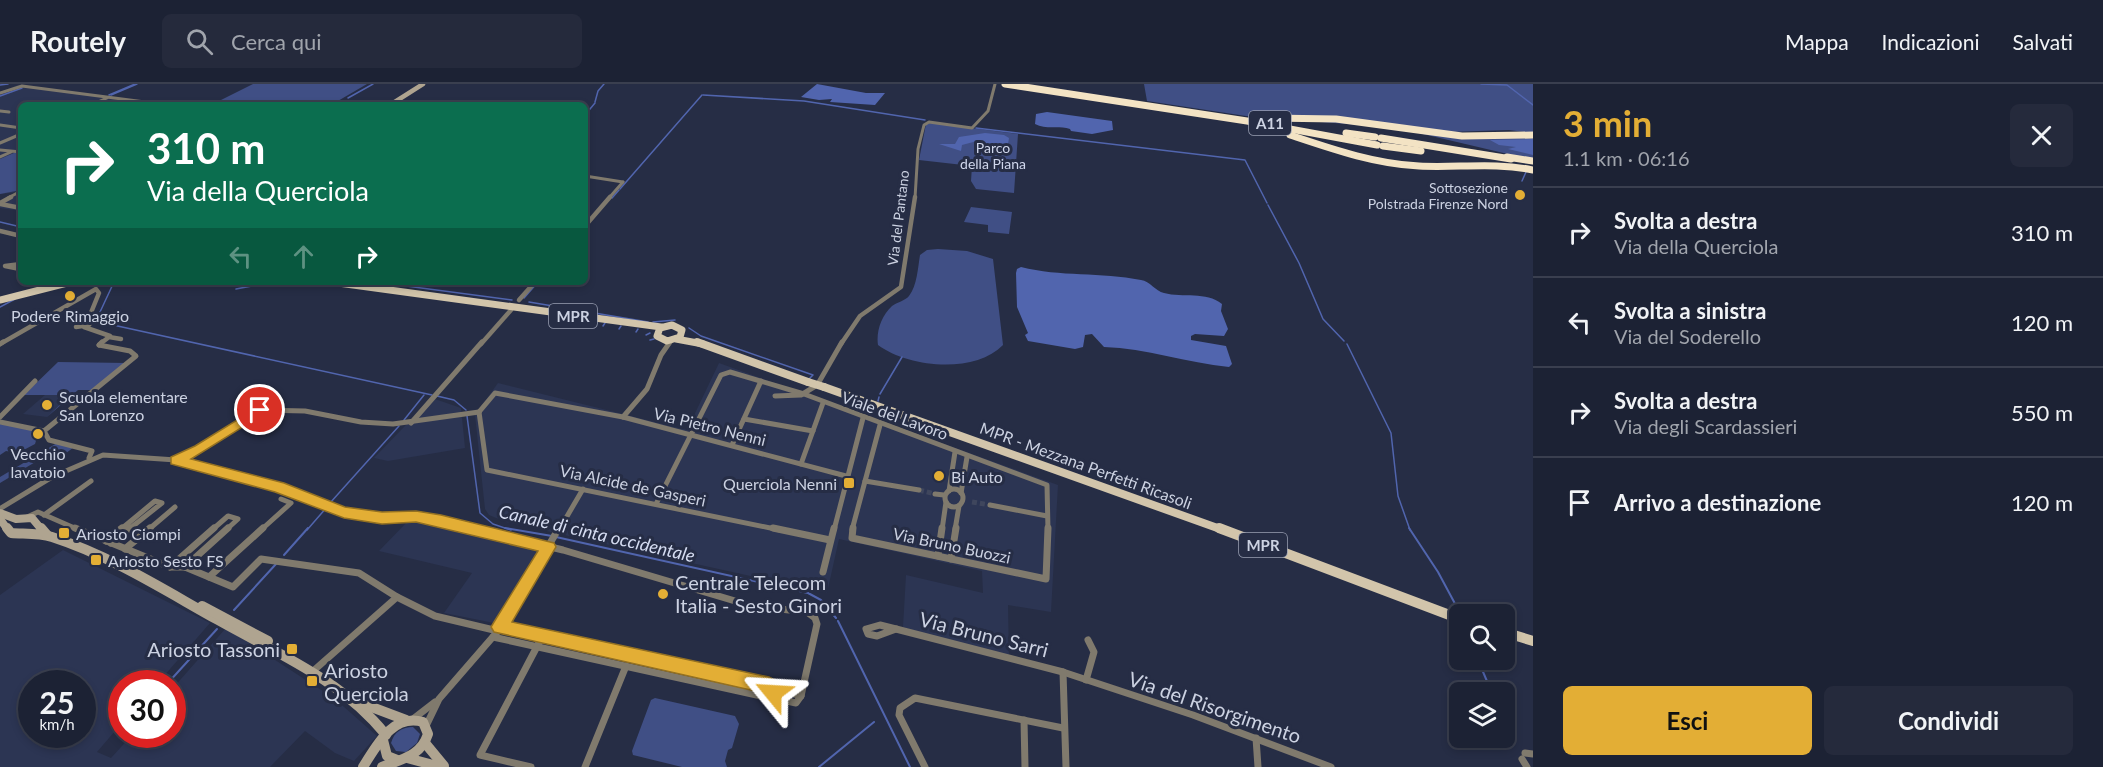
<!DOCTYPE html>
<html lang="it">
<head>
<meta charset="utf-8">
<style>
  :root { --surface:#1c2234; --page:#252a3c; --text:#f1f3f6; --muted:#a0a4ac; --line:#3a3f4f; --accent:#e3ae35 }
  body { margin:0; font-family:Lato,sans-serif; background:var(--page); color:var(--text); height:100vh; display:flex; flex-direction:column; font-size:22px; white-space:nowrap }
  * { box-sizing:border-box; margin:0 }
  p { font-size:20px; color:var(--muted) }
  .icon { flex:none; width:33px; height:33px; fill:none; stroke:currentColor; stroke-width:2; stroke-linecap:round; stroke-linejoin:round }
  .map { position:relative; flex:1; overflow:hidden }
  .details { display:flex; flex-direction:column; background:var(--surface); width:570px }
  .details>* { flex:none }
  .hud { position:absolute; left:18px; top:18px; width:570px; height:183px; border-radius:9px; box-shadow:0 3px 9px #0003,0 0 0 2px var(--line); background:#0b6e4f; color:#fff; overflow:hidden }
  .buttons { position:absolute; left:1449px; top:520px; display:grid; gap:12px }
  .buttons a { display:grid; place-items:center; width:66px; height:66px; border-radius:9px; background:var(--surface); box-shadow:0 3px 9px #0003,0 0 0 2px var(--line); font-size:30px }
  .speed { position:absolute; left:18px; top:586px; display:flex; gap:12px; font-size:30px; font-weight:700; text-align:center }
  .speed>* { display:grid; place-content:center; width:78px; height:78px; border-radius:50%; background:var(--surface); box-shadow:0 3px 9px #0003,0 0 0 2px var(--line); line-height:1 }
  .speed small { font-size:15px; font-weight:400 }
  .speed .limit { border:9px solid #d22; background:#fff; color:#111 }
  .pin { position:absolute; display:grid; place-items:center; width:51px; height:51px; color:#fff; margin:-26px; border:3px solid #fff; border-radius:50%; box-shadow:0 2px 6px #0007 }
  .me { position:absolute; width:66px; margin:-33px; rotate:297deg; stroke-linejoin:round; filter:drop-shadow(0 0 4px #0008) }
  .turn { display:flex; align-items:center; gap:21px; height:126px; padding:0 30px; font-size:27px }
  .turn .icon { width:78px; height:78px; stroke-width:2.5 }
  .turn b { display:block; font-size:42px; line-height:51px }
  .lanes { display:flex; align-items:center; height:57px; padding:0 30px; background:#0003; justify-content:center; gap:30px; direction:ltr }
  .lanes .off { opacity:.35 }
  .round { display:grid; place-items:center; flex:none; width:63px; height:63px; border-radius:9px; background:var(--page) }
  .headline { display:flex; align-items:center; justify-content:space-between; height:102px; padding:0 30px }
  h1 { font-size:36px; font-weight:700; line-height:45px; color:var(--accent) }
  .primary-button { display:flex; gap:12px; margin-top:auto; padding:12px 30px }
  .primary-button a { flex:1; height:69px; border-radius:9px; background:var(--accent); color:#111; font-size:24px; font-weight:700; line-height:69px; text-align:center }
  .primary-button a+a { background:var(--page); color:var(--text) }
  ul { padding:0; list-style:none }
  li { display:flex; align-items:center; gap:18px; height:90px; padding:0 30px; border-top:2px solid var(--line) }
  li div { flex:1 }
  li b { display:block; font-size:22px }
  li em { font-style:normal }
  header { display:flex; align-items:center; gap:36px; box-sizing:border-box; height:84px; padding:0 30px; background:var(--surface); border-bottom:2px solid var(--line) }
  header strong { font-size:28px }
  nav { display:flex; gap:33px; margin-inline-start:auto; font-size:21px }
  .search { width:420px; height:54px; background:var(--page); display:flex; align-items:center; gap:15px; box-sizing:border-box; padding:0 21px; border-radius:9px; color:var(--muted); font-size:22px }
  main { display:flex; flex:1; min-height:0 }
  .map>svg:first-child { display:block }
</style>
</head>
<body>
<header>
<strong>Routely</strong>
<div class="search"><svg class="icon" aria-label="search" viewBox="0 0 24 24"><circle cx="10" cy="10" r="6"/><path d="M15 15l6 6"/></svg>Cerca qui</div>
<nav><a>Mappa</a><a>Indicazioni</a><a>Salvati</a></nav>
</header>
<main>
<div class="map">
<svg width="1533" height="683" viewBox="0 0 1533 683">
  <rect width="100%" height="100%" fill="#262d45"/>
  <g fill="#2c3553" fill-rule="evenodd">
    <path d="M18,1l159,20h-156v106l-21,-3v-4l20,-12 -20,2v-102z"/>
    <path d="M719,279l339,122 -7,127 -43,-7 1,56 -106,-34 3,-52 77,18 -1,-22 -143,-32 -12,54 -321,-71 -17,-7 -4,-6 -10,-94 23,-32 189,47z"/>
    <path d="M45,311h26l-24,22 -24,-3z"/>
    <path d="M432,314l29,10 4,40 -77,13 -14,-3z"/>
    <path d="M408,437h15l118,30 -47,72 -50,-10 28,-40 -93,-22z"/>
    <path d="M63,466l147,73 -53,61h-35l-1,40 -24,28 14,6 21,-23h40l1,-47 53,-60 109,71 42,37 -23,25 -19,-8 -30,-22 -35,36h-270v-172zM32,600h50v51h-50z"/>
  </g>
  <g fill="#404f85">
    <path d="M253,0h114l-36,21h-120z"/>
    <path d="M1144,0h389v49l-24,-3 -60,2 -203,-16 -99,-15z"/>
    <path d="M931,39l87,11 -4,59 -38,-4 -5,-8 1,-15 -53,-6 7,-36z"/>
    <path d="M1410,47l123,5v24z"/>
    <path d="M14,69h7v37l-21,4v-35z"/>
    <path d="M971,123l41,5 -3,22 -21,-2v-7l-24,-3z"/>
    <path d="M938,165l29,2 26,8 10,86c-28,29 -94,23 -125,0 -2,-13 3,-29 14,-39 5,-4 13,-5 17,-10 8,-10 9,-29 11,-41l7,-5z"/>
    <path d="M58,278l69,1 -33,27h-16l-31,27 23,-22h-46z"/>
    <path d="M0,340l39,7 -4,13 -17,9 -12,-2 -6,4z"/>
    <path d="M57,359l17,4 -13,10 -24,4 -37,22v-6z"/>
    <path d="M655,614l80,18 4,8 -7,24 -4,2 -3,11 2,6h-45l-49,-12 -1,-4 19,-51z"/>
    <path d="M413,643l7,7 -3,9 -11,9 -10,-1 -5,-8c3,-11 11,-16 22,-16z"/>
  </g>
  <g fill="#5165ae">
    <path d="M817,0l49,9h19l-10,12 -45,-3 2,-3 -13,1 -18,-3z"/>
    <path d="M1047,28l65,9 1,9 -21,4 -21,-3 -1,-2c-12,-4 -24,1 -35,-5l1,-10z"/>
    <path d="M985,49l19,2 5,3 -1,6 3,2 -6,5 1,4h-17l-9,-4 3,-3 -6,-7 -15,4 -1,6 -22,-7h16l4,-7z"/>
    <path d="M1533,55v16l-25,-6 8,-2 -17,-2 -9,-5z"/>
    <path d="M1021,183c39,10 80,5 120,13 9,1 14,11 23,13 19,5 42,-2 58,11l-1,7 7,18 -4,7 -29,-2 -4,2v4l35,6 6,18 -3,3c-42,-4 -83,-19 -125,-20l-12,-13 -7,1 -2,12 -8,2 -47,-8 -3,-6 3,-2 -11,-26 -1,-34 1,-4z"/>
  </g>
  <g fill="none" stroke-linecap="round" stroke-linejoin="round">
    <g stroke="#5165ae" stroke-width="1.5">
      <path d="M1481,0l26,1 26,20"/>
      <path d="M0,1l8,-1"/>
      <path d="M109,11l26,-11"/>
      <path d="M111,11l26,-11"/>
      <path d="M703,11l101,6 121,19"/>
      <path d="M0,12l22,-8"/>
      <path d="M348,14l25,-14"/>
      <path d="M595,18l3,-11 6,-7"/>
      <path d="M337,21l7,-4"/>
      <path d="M585,31l10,-12"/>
      <path d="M976,44l269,32 22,43"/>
      <path d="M1522,97l4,-9"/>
      <path d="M620,105l82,-94"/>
      <path d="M612,114l7,-8"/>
      <path d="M1268,121l31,58 24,56 21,22"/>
      <path d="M0,138l21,5"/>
      <path d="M114,198l-14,30 5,9 8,4 319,70"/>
      <path d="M376,198l136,18"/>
      <path d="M44,202l7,-4"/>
      <path d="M236,205l36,-7"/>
      <path d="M524,214l14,-16"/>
      <path d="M529,218l119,20"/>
      <path d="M0,223l15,-8"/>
      <path d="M550,235l2,-3"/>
      <path d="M568,237l2,-3"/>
      <path d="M653,238l22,-2"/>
      <path d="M585,239l2,-3"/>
      <path d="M603,242l2,-3"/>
      <path d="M689,244l12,8 112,39 -3,3"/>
      <path d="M619,245l2,-3"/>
      <path d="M636,248l2,-3"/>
      <path d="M646,251l4,-2"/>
      <path d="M650,256l4,-1"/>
      <path d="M1347,260l44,89 7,63 12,34"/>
      <path d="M880,310l22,-37"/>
      <path d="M437,312l17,4 12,10"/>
      <path d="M878,317l1,-4"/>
      <path d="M873,330l1,-3"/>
      <path d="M467,332l13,97 13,11 18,6"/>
      <path d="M404,336l20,-25"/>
      <path d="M330,419l69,-77"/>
      <path d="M307,446l20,-23"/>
    </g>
    <g stroke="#5165ae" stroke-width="2">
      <path d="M505,444l47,8"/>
      <path d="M1409,444l29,44 22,41"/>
      <path d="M556,453l252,56 13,7 15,18"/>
      <path d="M284,471l24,-27"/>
      <path d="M234,526l42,-46"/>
      <path d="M838,537l72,146"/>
      <path d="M1478,576l14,33"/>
      <path d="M167,600l50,-55"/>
      <path d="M1504,632l9,17"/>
      <path d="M819,683l55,-45"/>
    </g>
    <g stroke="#3f465d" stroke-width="5" stroke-dasharray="5 3" stroke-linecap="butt">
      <path d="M919,406l16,4"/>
      <path d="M972,418l18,3"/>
    </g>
    <g stroke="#807a6d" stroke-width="3">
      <path d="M0,9l22,-7 146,19"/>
      <path d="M91,21l16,-7"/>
      <path d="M0,27l9,1"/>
      <path d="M0,41l21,3"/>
      <path d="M0,59l21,-9"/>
      <path d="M0,66l21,2"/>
      <path d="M0,73l11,-5"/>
      <path d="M585,92l38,6"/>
      <path d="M8,114l13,-7"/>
      <path d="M609,114l14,-16"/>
      <path d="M915,114l3,-49 6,-24 5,-3 43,6 16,-17 7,-27"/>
    </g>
    <g stroke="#807a6d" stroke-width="4.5">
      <path d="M0,119l11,-6"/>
      <path d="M0,120l21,4"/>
      <path d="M585,142l25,-29"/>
      <path d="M0,147l21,5"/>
      <path d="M20,185l-15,-3 16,-2"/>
      <path d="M519,216l16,-18"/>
      <path d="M90,236l2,1 -3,4 -13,2 4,-5z"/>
      <path d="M84,243l26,9"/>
      <path d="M0,260l96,-55 3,4 -11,27"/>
      <path d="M100,260l9,-7 12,2"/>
      <path d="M481,260l30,-34"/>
      <path d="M668,260l3,-3"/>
      <path d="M841,260l19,-28 41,-29 14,-90"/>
    </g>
    <g stroke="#807a6d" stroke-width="5">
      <path d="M0,260l3,-2"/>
      <path d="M99,261l3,-3"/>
      <path d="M819,298l23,-40"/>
      <path d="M775,312l26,-1 13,-8"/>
      <path d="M479,328l8,58 293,60"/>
      <path d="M479,328l16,-19 128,24 223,59"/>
      <path d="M0,333l35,-36"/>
      <path d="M623,333l24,-28 14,-34 9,-13"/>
      <path d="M744,335l69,12"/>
      <path d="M0,338l44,9 5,9 43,11 -3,7"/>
      <path d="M411,339l71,-81"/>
      <path d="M44,347l92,-75 -6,-5 -31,-6"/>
      <path d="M732,361l29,-64"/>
      <path d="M176,376l103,27 65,25 39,6 33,-1 62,13"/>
      <path d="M801,380l22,-61"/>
      <path d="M865,397l54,9"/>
      <circle cx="954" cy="414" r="9"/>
      <path d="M949,407l6,-39"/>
      <path d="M961,409l6,-36"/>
      <path d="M935,410l9,1"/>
      <path d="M656,420l65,-129 9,-3 74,22 243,91 1,45"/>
      <path d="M990,421l57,11"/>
      <path d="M1,424l51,-31 51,-22 73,5 24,-11 60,-39 45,1 56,11 32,2 86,-12"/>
      <path d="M44,431l47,-34"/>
      <path d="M25,434l13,-6 41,18"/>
      <path d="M120,446l35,-29 7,2 -34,27"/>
      <path d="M148,446l27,-23"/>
      <path d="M212,446l16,-14 10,3 -12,11"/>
      <path d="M261,446l30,-27 -10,-4"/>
      <path d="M559,446l24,-41"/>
      <path d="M834,446l29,-112"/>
      <path d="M852,446l28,-105"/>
      <path d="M942,446l4,-28"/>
      <path d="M955,446l4,-24"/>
    </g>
    <g stroke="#807a6d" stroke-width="7">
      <path d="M75,444l95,39h15l48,20 28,-28 98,14 38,24 -85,75"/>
      <path d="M472,444l91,22 189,56 55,6 8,6 2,6 -16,72"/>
      <path d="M773,444l57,12"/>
      <path d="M853,444l-1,10 194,41 2,-51"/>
      <path d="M106,457l16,-13"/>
      <path d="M111,459l19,-15"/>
      <path d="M125,465l25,-21"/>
      <path d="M938,472l4,-28"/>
      <path d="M951,475l5,-31"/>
      <path d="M170,483l44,-39"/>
      <path d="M185,483l43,-39"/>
      <path d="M823,488l11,-44"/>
      <path d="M209,493l54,-49"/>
      <path d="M397,513l38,19 63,15"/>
      <path d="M880,541l16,4 -19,7 -9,-2 -2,-5z"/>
      <path d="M896,545l167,43 130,43 138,52"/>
      <path d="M493,553l273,60 7,-4 -4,-7 -269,-59"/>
      <path d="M1063,588l3,95"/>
      <path d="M1086,596l8,-28 -6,-12"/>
      <path d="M768,613l28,6 5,-7 -28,-8"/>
      <path d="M413,635l22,-17"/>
      <path d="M1024,636l1,47"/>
      <path d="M426,642l13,-27 59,-68 61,-103"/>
      <path d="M1256,654l2,29"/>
      <path d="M1525,669l8,1"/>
      <path d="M1522,675l5,8"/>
      <path d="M531,683l-51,-12 62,-118"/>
      <path d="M585,683l41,-101"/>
      <path d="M925,683l-26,-52 1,-7 15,-10 148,30"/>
    </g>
    <path stroke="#afa490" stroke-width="4.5" d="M390,21l33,-21"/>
    <g stroke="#afa490" stroke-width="8">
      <path d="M0,429l16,6 16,-1 10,12"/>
      <path d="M0,435l8,11"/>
    </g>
    <g stroke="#afa490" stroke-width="10">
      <path d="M7,444l4,5c14,1 28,0 41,4 59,19 112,53 166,83 60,34 124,60 168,115"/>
      <path d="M41,444l6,7"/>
      <path d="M202,522l66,35"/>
      <path d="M353,616l53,20"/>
      <path d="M383,656l4,16 10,4"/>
      <path d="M425,659l19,23"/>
      <path d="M407,674l34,9"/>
      <path d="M363,683c14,-22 30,-54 60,-45l5,12c-7,22 -26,25 -46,33"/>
    </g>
    <g stroke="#d2c5ab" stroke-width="7">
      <path d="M331,198l330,45"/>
      <path d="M0,216l71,-18"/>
      <path d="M672,241l10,5 -2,7 -13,4 -10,-5 3,-8z"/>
      <path d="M676,255l27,5"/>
    </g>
    <g stroke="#d2c5ab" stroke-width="8">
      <path d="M697,258l111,40"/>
      <path d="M824,303l399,143"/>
    </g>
    <g stroke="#d2c5ab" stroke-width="10">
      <path d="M1219,444l241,91"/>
      <path d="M1504,548l29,9"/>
    </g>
    <g stroke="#f3e3c4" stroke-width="7">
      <path d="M1005,0l242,37 130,24"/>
      <path d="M1263,34l73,1 126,17 71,-1"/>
      <path d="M1346,49l29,4"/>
      <path d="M1290,51c42,14 85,29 129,31 38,2 76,-4 114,4"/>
      <path d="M1381,54l130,21"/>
      <path d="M1383,62l38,5"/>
      <path d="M1507,73l26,4"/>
    </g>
    <path stroke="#d2c5ab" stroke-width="8" d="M808,298l16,5"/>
  </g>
  <path fill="#e3ae35" stroke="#947122" stroke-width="1.5" d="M260,322l7,4 -2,3 -74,46 93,24 61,24 37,5 34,-1 25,4 113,28 2,4 -44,75 257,55 10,5 4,11 -3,6 -7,3 -6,-3 -3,-6 -270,-61 -3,-5 3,-5 44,-71 -122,-29 -34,2 -38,-6 -69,-26 -104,-28v-7l24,-11z"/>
  <g fill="#e3ae35" stroke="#262d45" stroke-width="2">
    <circle cx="1520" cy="111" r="6"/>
    <circle cx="70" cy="212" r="6"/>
    <circle cx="47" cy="321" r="6"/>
    <circle cx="38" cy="350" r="6"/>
    <circle cx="939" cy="392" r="6"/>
    <rect x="843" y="393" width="12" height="12" rx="3"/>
    <rect x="58" y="443" width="12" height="12" rx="3"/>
    <rect x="90" y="470" width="12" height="12" rx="3"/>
    <circle cx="663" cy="510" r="6"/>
    <rect x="286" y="559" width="12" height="12" rx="3"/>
    <rect x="306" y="591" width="12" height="12" rx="3"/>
  </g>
  <g text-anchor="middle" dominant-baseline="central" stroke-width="6" stroke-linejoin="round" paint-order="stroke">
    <g font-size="14" fill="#d0d7ec" stroke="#262d45">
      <text x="993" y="63">Parco<tspan x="993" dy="16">della Piana</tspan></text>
    </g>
    <g font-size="14" fill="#ccd2e2" stroke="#262d45" text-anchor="end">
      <text x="1508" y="103">Sottosezione<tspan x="1508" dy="16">Polstrada Firenze Nord</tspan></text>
    </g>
    <g font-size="14" fill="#ccd2e2" stroke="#262d45">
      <text transform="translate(898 134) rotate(-83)">Via del Pantano</text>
    </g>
    <g fill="#262d45" stroke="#9aa0b3" stroke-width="1.5">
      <rect x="1249" y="27" width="42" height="24" rx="4.5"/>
      <rect x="549" y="220" width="48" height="24" rx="4.5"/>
      <rect x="1239" y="449" width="48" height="24" rx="4.5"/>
    </g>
    <g font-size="15" font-weight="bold" fill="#ccd2e2">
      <text x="1270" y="39">A11</text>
      <text x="573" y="232">MPR</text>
      <text x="1263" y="461">MPR</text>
    </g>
    <g font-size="16" fill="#ccd2e2" stroke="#262d45" text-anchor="start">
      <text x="70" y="231" text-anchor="middle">Podere Rimaggio</text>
      <text x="59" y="312">Scuola elementare<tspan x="59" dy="18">San Lorenzo</tspan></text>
      <text x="38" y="369" text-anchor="middle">Vecchio<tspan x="38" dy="18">lavatoio</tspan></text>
      <text x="951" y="392">Bi Auto</text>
      <text x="837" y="399" text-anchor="end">Querciola Nenni</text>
      <text x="76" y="449">Ariosto Ciompi</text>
      <text x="108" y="476">Ariosto Sesto FS</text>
    </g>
    <g font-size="16" fill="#ccd2e2" stroke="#262d45">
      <text transform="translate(895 331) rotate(20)">Viale del Lavoro</text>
      <text transform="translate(710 342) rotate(14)">Via Pietro Nenni</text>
      <text transform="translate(1086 381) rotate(20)">MPR - Mezzana Perfetti Ricasoli</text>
      <text transform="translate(633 401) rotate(12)">Via Alcide de Gasperi</text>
      <text transform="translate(952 461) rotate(12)">Via Bruno Buozzi</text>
    </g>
    <g font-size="18" font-style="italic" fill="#d5dcf1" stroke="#262d45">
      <text transform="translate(597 449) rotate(13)">Canale di cinta occidentale</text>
    </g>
    <g font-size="20" fill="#ccd2e2" stroke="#262d45" text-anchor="start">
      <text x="675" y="498">Centrale Telecom<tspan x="675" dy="23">Italia - Sesto Ginori</tspan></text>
      <text x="280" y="565" text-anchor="end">Ariosto Tassoni</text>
      <text x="324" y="586">Ariosto<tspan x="324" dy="23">Querciola</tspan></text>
    </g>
    <g font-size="20" fill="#ccd2e2" stroke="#262d45">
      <text transform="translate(984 550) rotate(14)">Via Bruno Sarri</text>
      <text transform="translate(1215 623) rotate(19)">Via del Risorgimento</text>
    </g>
  </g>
</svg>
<div class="buttons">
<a><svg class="icon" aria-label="search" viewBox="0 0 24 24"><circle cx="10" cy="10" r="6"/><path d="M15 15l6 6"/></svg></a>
<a><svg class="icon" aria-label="layers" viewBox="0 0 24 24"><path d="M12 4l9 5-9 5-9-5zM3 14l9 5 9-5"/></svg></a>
</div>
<div class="speed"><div>25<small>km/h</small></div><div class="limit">30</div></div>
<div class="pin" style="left:260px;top:326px;background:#d93025"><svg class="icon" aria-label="arrive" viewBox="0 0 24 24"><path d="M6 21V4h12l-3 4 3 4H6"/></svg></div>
<svg class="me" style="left:773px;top:609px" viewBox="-20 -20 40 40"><path d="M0-17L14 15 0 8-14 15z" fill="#e3ae35" stroke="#fff" stroke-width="4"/></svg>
<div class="hud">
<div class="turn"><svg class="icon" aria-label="right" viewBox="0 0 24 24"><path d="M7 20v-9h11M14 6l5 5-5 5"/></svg><div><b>310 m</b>Via della Querciola</div></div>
<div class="lanes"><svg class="icon off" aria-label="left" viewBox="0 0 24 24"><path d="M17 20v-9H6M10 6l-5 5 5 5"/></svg><svg class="icon off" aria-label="ahead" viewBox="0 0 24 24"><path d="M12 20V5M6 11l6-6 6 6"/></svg><svg class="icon" aria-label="right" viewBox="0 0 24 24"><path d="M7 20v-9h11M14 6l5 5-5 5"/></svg></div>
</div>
</div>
<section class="details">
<div class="headline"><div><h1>3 min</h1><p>1.1 km · 06:16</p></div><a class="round"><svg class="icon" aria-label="close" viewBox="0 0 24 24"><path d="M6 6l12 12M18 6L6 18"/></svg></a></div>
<ul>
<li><svg class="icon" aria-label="right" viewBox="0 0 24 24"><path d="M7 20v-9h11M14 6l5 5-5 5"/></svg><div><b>Svolta a destra</b><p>Via della Querciola</p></div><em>310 m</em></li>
<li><svg class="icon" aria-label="left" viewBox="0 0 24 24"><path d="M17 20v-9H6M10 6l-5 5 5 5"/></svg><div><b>Svolta a sinistra</b><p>Via del Soderello</p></div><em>120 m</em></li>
<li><svg class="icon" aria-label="right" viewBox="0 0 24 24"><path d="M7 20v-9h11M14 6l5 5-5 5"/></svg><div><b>Svolta a destra</b><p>Via degli Scardassieri</p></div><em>550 m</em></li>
<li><svg class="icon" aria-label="arrive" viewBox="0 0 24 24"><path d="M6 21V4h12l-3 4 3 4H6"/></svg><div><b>Arrivo a destinazione</b></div><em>120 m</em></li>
</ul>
<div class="primary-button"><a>Esci</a><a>Condividi</a></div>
</section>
</main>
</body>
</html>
